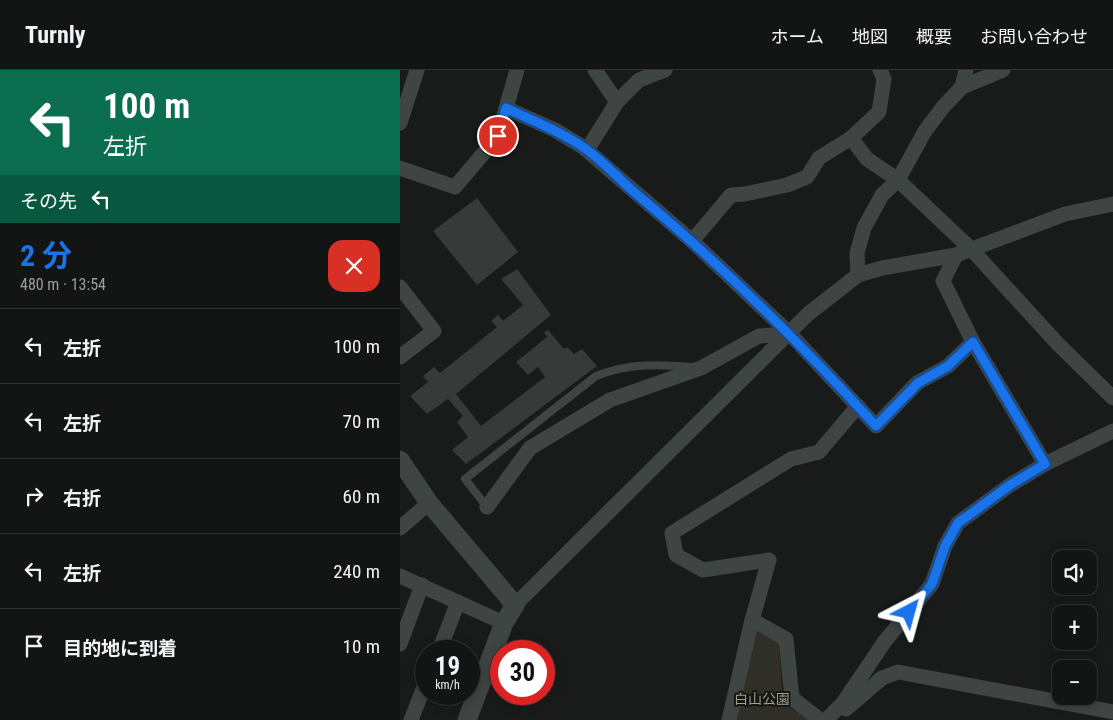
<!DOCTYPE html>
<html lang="ja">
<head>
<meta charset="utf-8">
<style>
  :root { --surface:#131414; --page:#1c1d1d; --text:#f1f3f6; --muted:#9d9ea0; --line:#323334; --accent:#1a73e8 }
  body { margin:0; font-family:"Roboto Condensed","Noto Sans JP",sans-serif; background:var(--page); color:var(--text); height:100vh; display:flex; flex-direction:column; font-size:19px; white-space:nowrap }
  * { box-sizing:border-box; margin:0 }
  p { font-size:16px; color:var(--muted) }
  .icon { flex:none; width:28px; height:28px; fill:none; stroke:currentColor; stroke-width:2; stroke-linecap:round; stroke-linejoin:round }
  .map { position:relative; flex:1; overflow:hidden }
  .drawer { display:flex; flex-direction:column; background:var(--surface); width:400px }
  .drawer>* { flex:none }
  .banner { background:#0b6e4f; color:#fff; overflow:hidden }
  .fabs { position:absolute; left:652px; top:480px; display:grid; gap:10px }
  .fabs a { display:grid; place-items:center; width:45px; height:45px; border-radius:10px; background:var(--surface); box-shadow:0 2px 12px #0003,0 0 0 1px var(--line); font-size:25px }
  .speed { position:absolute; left:15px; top:570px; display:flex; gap:10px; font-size:25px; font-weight:700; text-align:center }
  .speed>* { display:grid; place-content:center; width:65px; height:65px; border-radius:50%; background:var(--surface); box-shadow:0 2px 12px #0003,0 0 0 1px var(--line); line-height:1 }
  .speed small { font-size:12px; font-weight:400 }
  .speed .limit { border:8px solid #d22; background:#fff; color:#111 }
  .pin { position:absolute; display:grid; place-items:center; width:42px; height:42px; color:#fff; margin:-21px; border:2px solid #fff; border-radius:50%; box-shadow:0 1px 5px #0007 }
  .me { position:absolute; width:55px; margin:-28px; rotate:39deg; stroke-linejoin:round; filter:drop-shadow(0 0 4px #0008) }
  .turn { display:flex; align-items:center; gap:18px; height:105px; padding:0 20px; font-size:22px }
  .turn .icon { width:65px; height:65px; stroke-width:2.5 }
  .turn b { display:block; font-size:35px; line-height:42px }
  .then { display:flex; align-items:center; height:48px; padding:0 20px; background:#0003; gap:10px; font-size:19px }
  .round { display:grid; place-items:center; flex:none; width:52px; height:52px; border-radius:15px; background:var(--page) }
  .overview { display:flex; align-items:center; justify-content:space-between; height:85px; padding:0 20px }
  h1 { font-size:30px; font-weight:700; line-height:38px; color:var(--accent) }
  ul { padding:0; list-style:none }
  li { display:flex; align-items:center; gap:15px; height:75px; padding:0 20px; border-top:1px solid var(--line) }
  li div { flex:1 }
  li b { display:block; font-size:19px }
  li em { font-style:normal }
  header { display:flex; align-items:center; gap:30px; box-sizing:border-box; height:70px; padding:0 25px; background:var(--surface); border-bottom:1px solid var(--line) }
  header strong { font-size:24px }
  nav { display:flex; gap:28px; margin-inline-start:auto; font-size:18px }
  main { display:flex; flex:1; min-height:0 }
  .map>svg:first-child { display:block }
</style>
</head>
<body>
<header>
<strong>Turnly</strong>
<nav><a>ホーム</a><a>地図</a><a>概要</a><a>お問い合わせ</a></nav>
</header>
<main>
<section class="drawer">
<div class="banner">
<div class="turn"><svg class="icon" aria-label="left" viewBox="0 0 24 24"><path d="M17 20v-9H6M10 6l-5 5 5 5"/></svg><div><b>100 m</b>左折</div></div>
<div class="then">その先<svg class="icon" aria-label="left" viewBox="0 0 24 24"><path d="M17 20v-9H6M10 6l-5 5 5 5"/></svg></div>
</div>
<div class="overview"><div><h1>2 分</h1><p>480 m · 13:54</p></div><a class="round" style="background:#d93025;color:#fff"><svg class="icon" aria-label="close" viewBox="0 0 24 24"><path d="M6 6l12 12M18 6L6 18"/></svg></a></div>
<ul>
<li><svg class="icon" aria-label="left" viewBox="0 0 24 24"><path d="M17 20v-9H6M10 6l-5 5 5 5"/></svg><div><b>左折</b></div><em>100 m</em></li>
<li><svg class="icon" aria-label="left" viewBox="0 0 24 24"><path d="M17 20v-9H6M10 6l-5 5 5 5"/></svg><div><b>左折</b></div><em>70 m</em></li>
<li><svg class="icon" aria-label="right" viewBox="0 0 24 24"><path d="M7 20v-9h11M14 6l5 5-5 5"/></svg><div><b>右折</b></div><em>60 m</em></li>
<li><svg class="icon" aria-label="left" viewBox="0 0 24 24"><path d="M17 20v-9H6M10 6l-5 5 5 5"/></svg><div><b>左折</b></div><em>240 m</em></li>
<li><svg class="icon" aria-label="arrive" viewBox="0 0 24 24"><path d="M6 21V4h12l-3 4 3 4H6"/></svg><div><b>目的地に到着</b></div><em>10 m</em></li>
</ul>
</section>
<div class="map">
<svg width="713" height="650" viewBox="0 0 713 650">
  <rect width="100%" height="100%" fill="#191b1a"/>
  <path fill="#302f27" d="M357,562l22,11 4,59 25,18h-72z"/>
  <g fill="#363a39">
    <path d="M77,128l41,54 -41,33 -44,-54z"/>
    <path d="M117,199l34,46 -95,79 25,32 64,-49 -7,-10 -10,8 -12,-13 31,-25 -3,-5 4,-2 16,19 3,-2 7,7 8,-5 15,17 -131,98 -14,-14 16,-13 -11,-15 6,-6 -15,-17 -21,15 -17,-18 18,-14 -5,-6 11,-9 6,6 57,-46 -6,-6 7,-6 5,6 20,-16 -22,-26z"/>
  </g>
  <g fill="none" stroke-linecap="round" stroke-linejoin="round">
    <path stroke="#3f4542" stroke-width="8" d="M87,437l-22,-28 131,-103c33,-13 62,-12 96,-9"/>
    <g stroke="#3f4542" stroke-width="15">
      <path d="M195,0l22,32"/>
      <path d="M562,17l4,-17"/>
      <path d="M106,38l49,22 28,17 109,94 98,93 86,92 41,-43 31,-17 25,-24"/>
      <path d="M0,53l17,-53"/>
      <path d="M451,68l16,21 31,21 74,70 85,93 56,55"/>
      <path d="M187,80l30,-48 22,-22 26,-10"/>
      <path d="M0,98l55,19 43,-51 19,-66"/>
      <path d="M292,171l39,-46 14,-1 42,-9 20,-8 12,-19 32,-20 28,-26 5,-33 -4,-9"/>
      <path d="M556,185l-13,26 30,61 72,122"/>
      <path d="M458,205l-1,-22 7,-25 18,-33 16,-15 27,-49 18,-24 19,-20 41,-17"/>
      <path d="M0,217l34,44 -34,26"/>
      <path d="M87,437l43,-59 80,-48 91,-32 58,-32 31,-2"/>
      <path d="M0,458l29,-25"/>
      <path d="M0,506l104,47"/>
      <path d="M115,535l293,-291 50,-39 24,-7 74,-13 109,-41 48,-10"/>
      <path d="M0,574l22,-59"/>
      <path d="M39,581l19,-49"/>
      <path d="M446,639l36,-31 16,-6 215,40"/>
      <path d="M11,650l15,-38"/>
      <path d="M329,650l23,-100"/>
      <path d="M420,650l-28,-22 -6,-59 -34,-19 17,-60 -66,10 -27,-15 -4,-22 119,-74 28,-7 39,-46"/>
      <path d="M426,650l17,-17 42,-62 47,-57 13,-38 13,-23 52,-38 35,-21 68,-33"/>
    </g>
    <path stroke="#3f4542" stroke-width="19" d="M0,390l29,43 86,102 -11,18 -37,97"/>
  </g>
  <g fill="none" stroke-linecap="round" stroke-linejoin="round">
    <defs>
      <path id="route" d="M98,66l8,-28c25,12 51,22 74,37 22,14 40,36 60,52 85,71 162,148 236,229l42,-43 30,-17 25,-24 72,122 -35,21 -52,38 -13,23 -13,38 -23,28"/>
    </defs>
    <use href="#route" stroke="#114b97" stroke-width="12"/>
    <use href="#route" stroke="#1a73e8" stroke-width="9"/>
  </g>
  <g text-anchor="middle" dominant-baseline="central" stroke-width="4" stroke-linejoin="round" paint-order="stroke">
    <g font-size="14" fill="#a39d84" stroke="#141615">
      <text x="362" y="629">白山公園</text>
    </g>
  </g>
</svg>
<div class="fabs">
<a><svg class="icon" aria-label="sound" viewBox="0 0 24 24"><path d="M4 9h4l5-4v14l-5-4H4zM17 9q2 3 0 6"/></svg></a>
<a>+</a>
<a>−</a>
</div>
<div class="speed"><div>19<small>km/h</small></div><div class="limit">30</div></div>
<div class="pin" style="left:98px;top:66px;background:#d93025"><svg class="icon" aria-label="arrive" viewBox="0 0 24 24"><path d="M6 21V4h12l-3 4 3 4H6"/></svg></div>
<svg class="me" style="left:509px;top:542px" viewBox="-20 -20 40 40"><path d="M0-17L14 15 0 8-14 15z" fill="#1a73e8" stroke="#fff" stroke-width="4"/></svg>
</div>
</main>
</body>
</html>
